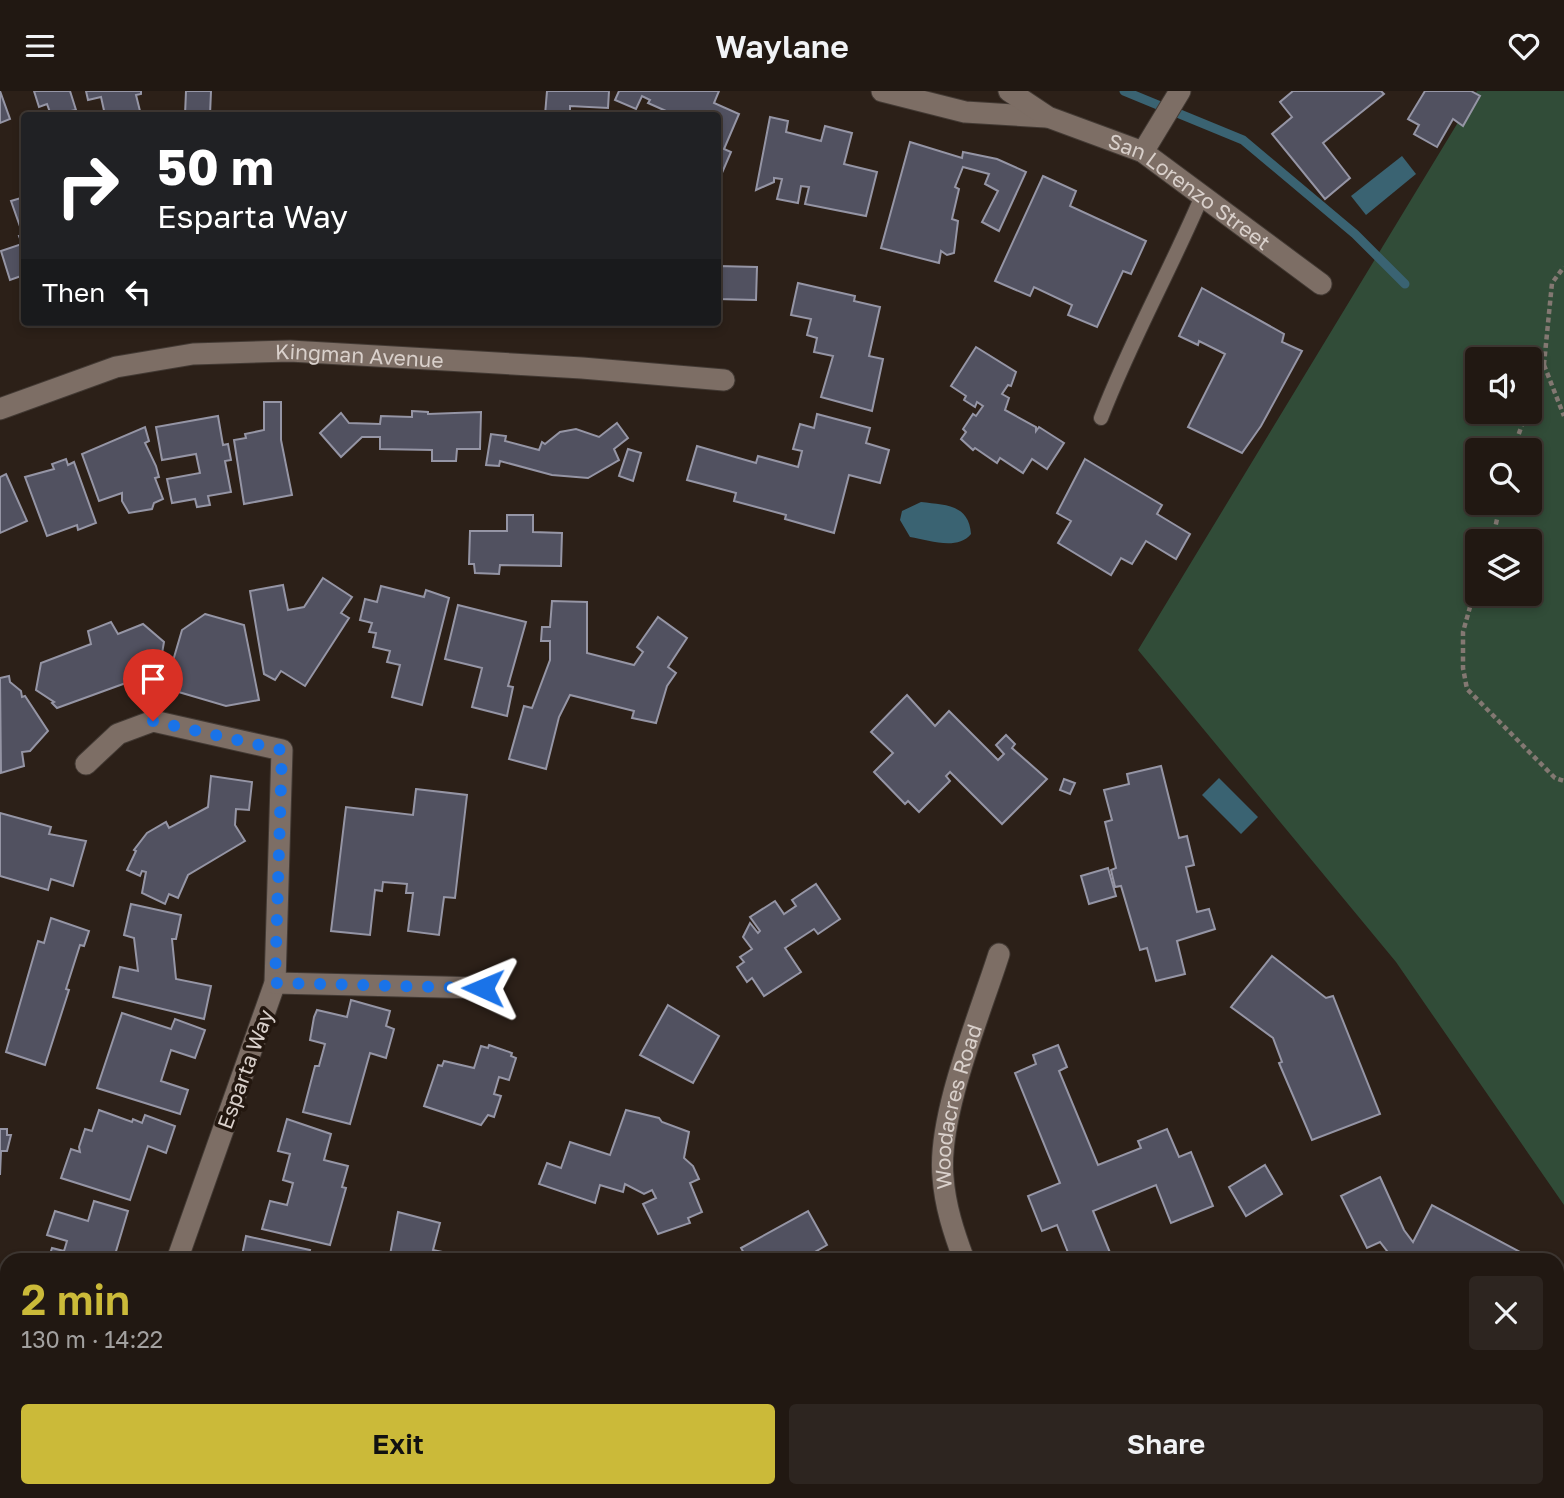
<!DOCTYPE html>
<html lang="en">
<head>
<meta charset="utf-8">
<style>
  :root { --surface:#211812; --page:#2d2520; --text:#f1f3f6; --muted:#a2a09f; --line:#3e3732; --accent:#cbba39 }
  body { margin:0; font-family:"Golos Text",sans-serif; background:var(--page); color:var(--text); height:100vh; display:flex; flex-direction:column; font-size:26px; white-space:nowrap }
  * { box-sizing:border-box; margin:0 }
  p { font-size:23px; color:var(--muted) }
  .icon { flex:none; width:38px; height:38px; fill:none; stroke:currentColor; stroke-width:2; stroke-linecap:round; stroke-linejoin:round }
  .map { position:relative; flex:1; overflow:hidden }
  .details { position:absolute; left:0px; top:1162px; width:1564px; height:245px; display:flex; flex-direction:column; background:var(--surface); border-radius:21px 21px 0 0; box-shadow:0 4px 10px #0003,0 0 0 2px var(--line) }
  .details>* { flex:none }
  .hud { position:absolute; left:21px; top:21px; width:700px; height:214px; border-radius:7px; box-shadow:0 4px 10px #0003,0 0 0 2px var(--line); background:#202124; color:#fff; overflow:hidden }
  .buttons { position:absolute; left:1465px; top:256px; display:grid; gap:14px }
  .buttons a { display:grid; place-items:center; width:77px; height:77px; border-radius:7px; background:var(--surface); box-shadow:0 4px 10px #0003,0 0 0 2px var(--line); font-size:35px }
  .pin { position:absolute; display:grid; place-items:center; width:60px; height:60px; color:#fff; margin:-72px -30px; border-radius:50% 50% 50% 0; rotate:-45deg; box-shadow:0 0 7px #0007 }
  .pin .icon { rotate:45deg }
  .me { position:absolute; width:77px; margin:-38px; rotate:271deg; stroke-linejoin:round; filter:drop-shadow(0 0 5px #0008) }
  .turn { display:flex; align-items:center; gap:24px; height:147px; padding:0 21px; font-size:32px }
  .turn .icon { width:91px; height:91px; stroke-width:2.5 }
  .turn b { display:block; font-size:49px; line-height:60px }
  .then { display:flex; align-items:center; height:66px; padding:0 21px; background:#0003; gap:14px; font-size:26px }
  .round { display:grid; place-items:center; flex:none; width:74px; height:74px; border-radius:7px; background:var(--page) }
  .headline { display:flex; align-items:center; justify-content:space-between; height:119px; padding:0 21px }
  h1 { font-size:42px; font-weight:600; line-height:52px; color:var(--accent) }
  .primary-button { display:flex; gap:14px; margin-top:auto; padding:14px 21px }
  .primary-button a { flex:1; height:80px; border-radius:7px; background:var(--accent); color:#111; font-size:28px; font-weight:600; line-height:80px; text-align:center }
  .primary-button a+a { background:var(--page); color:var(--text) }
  header { display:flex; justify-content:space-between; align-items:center; height:91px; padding:0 21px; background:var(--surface); font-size:32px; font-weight:600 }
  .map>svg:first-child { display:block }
</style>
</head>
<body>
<header><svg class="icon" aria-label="menu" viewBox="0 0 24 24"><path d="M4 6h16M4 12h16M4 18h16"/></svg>Waylane<svg class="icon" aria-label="heart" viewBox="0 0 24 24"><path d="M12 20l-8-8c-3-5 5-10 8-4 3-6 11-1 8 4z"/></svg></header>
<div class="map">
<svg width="1564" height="1407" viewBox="0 0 1564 1407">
  <rect width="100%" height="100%" fill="#2c2018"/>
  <g fill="#314c38" fill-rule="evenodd">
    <path d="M1477,0h87v1114l-168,-243 -258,-312zM1477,268h53v52h-53zM1477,359h53v52h-53zM1477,450h53v52h-53z"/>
    <path d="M1564,1244v64l-6,4v-64z"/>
  </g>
  <g fill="#3a6372">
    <path d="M1402,65l14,18 -50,41 -15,-19z"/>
    <path d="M921,411c24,3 48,2 50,32 -14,17 -42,6 -61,3l-10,-17 2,-9z"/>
    <path d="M1219,687l39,39 -17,17 -39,-39z"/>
  </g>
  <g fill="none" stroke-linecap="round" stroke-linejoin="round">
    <path stroke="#3a6372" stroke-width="9" d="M1124,0l119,49 112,94 50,50"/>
  </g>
  <g fill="#515160" stroke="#9595a5" stroke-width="2">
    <path d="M0,0l10,28 -10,4z"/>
    <path d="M34,0h36l6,19 -25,5 -4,-11 -8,3z"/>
    <path d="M86,0h55v3l-5,1 5,20h-36l-4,-18 -13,3z"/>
    <path d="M186,0h25l-1,24h-25z"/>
    <path d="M547,0h62l-1,17 -38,-2v8l-25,1z"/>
    <path d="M619,0h100l-5,12 25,11 -15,35 7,3 -9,21 -4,-3v-55h-43l-27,-12 2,-3 -8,-4 -6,13 -21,-9z"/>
    <path d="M1293,0h88l3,3 -61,49 27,35 -25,21 -53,-65 20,-17 -12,-15z"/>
    <path d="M1425,0h46l9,5 -17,30 -10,-7 -16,28 -23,-13 5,-9 -11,-6z"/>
    <path d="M770,26l18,4 -2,11 35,9 4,-15 27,7 -8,31 33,8 -11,44 -61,-12 4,-17 -8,-1 -3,17 -21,-4 5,-20 -8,-1v4l-18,8z"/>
    <path d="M910,51l52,16 1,-6 34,7 29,13 -27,59 -17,-9 16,-31 -13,-7 4,-10 -26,-7 -8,20 4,2 -7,30 6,2 -4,32 -7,2 -6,-4 -2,12 -58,-15z"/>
    <path d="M1043,85l33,15 -6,15 76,35 -15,33 -8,-3 -26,56 -29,-12 4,-10 -38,-18 -4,9 -35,-15z"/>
    <path d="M24,106v78l-14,5 -9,-29 21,-7 -3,-8 4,-1 -12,-34z"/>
    <path d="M718,175l39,1 -1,33 -38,-1z"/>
    <path d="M798,192l57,13 -1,5 26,6 -11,49 14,3 -11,52 -51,-14 12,-41 -19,-4 3,-14 -10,-3 4,-16 -20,-4z"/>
    <path d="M1202,197l82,46 -2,8 20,9 -41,75 -19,27 -54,-26 37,-73 -26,-13 -1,4 -19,-9z"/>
    <path d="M976,256l40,25 -5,14 -3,-1 -6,9 7,4 -4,12 31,17v4l3,-4 25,16 -17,26 -15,-10 -9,14 -23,-15 -3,5 -22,-15 -2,2 -12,-11 5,-7 -3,-3 10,-15 3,2 7,-10 -6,-4 -2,5 -11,-7 2,-4 -15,-10z"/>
    <path d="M264,311h17v38l11,55 -48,9 -10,-64 12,-2 -1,-4 19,-4z"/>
    <path d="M412,320l16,1v2l53,-2 -1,37h-23l-1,12h-24v-11l-52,-1v-12h-18l-21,20 -21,-24 21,-20 8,10 31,1 1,-8 31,1z"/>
    <path d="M817,323l53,14 -4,15 23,7 -9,33 -31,-8 -15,58 -49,-14 1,-4 -52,-14 2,-8 -49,-13 10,-34 59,17 2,-7 40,11 4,-16 -9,-2 7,-25 14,4z"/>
    <path d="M218,325l5,29 5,-1 3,16 -6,1 6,31 -23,4 2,9 -13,2 -2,-8 -23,4 -5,-24 33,-6 -4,-19 -34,6 -6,-33z"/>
    <path d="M617,332l11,15 -14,11 5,11 -31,18 -36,-3 -52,-14 -1,5 -13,-1 5,-31 15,2 -1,5 34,9 3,-8 3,2 15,-12 16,-3 23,8z"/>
    <path d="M145,336l4,14 -4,2 11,23 3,11 -4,1 8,21 -9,4 -2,6 -23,4 -7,-12v-8l-23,8 -17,-47z"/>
    <path d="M628,358l13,4 -8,28 -14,-5z"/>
    <path d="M66,368l2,6 6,-3 22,61 -18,7 -1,-5 -30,11 -22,-59 29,-8 -2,-5z"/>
    <path d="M1085,368l77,46 -5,9 33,20 -14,25 -30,-18 -14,23 -11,-6 -10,17 -53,-32 13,-22 -14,-8z"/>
    <path d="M6,383l21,47 -27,12v-56z"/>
    <path d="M507,424h26v17l29,1 -1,33 -61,-1 -1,9 -24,-1 -1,-9h-5l1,-33h37z"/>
    <path d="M323,487l29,19 -11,16 8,5 -44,68 -24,-15 -6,9 -11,-6 -14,-83 33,-6 5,25 16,-3z"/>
    <path d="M381,495l43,11 2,-7 23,8 -27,107 -30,-8 8,-32 -13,-3 3,-11 -17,-4 3,-14 -7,-1 3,-9 -12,-3 5,-21 12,3z"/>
    <path d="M552,510l35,1v51l47,12 9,-13 -6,-5 21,-30 29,21 -19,29 8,6 -9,13 -11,37 -24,-5 2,-7 -64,-16 -11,22 -13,52 -37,-10 15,-53 8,2 18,-48v-19h-9l1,-14h8z"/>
    <path d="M458,514l68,17 -18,64 5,1 -6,29 -35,-9 10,-39 -37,-9z"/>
    <path d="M205,523l39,11 15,75 -33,6 -61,-18 17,-58z"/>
    <path d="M111,531l7,12 25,-10 21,18 -5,29 -102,37 -5,-5 2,-1 -18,-12 5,-27 50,-19 -3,-13z"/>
    <path d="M9,585l1,6 11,9 1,6 3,-1 23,35 -18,20 -8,1 2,14 -23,7 -1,-95z"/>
    <path d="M907,604l28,31 14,-15 49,49 6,-6 -8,-9 10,-10 9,9 -3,4 35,31 -45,45 -52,-52 -4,4 4,5 -31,31 -11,-11 -3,3 -31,-32 19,-19 -22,-21z"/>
    <path d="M1161,675l18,72 8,-2 7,29 -8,2 11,45 12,-3 6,20 -38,12 8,33 -29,7 -9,-33 -7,2 -19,-64 -6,1 -4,-17 5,-2 -11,-46 7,-2 -8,-30 25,-6 -2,-10z"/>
    <path d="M211,685l41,6 -3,28 -13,-1 -1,16 10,16 -57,34 -10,23 -9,-4 -4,10 -23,-11 4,-21 -4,-1 -2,5 -13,-6 9,-19 -2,-1 13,-17 19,-11 3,6 39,-21z"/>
    <path d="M1064,688l11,4 -5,11 -10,-4z"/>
    <path d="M416,698l51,6 -12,103 -11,-1 -5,38 -31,-4 5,-38h-7l1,-9 -24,-2 -1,9 -7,-1 -5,45 -39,-4 15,-124 67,8z"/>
    <path d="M0,722l51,14 -2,7 37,7 -13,45 -22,-7 -3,11 -48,-14z"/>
    <path d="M1108,777l8,28 -27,8 -8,-28z"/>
    <path d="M816,793l24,35 -22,15 -4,-5 -29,19 16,24 -37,24 -12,-18 -5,4 -10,-15 7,-5 -4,-5 12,-8 -9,-12 7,-14 8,10 2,-2 -10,-14 25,-16 9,13 12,-8 -4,-6z"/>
    <path d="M131,813l50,11 -5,24h-4l4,40 35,7 -7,33 -91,-22 7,-30 18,4 -4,-33 -10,-3z"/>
    <path d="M51,827l38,13 -5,15 -4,-1 -14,44 3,1 -24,75 -39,-13 32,-111 6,2z"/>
    <path d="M1272,865l54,42 7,-2 47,118 -68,26 -33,-77 3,-1 -9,-24 -42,-31z"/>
    <path d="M351,909l39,11 -4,15 8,3 -8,29 -16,-5 -20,71 -47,-12 12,-46h4l6,-22 -15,-4 4,-23 3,-7 30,7z"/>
    <path d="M668,914l51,31 -26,47 -53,-28z"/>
    <path d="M122,922l49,16 4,-10 30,11 -10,28 -24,-8 -10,31 27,9 -8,24 -83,-26z"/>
    <path d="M489,954l23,8 -1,3 5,2 -7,22 -10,-3 -5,17 7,2 -7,21 -6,-2 -7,10 -57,-19 14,-41 4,1 2,-5 30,7 7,-22 7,2z"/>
    <path d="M1058,954l9,22 -8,4 39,94 43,-17 -3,-7 29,-12 12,28 12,-5 22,54 -42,17 -15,-38 -63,26 20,49h-42l-14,-35 -15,6 -14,-35 32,-13 -45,-110 21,-9 -3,-9z"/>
    <path d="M99,1019l33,12 1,-3 9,4 3,-8 30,11 -9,27 -18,-7 -18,54 -69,-22 10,-29 9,3 -1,-5 6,-18 7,2z"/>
    <path d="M626,1019l33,8 3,4 27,10 -5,26 9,8 6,13 -9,4 12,29 -14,6 2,5 -32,11 -15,-30 13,-6 -4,-8 -8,4 -19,-10 -2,8 -23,-7 -5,18 -56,-19 8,-21 14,5 9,-26 40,13z"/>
    <path d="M287,1028l44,15 -7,26 24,6 -6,21 4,1 -16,57 -68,-16 8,-28 17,4 6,-22 -10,-3 7,-26 -12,-3z"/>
    <path d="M0,1038h7v6h4l-4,16h-6l-1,24z"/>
    <path d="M1265,1074l17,29 -36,22 -17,-29z"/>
    <path d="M1380,1086l24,53 9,12 19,-37 103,55h-141l-14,-18 -13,6 -26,-52z"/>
    <path d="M94,1110l34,10 -14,47 -66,2 4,-12 12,3 3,-10 -20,-6 8,-24 33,10z"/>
    <path d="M808,1120l19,34 -12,7 4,8h-71l-7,-12z"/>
    <path d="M398,1121l42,11 -7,27 19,4 -2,6h-61z"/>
    <path d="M246,1145l64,14 -3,10h-66z"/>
    <path d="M0,1308l7,5v45l-7,-1z"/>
    <path d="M1564,1339v68h-26l-3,-7h23v-58z"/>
    <path d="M523,1400h65l-2,7h-65z"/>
    <path d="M780,1400h25l13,7h-42z"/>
    <path d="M973,1400h50l-10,7h-44z"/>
    <path d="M1056,1400h67l21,7h-81z"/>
  </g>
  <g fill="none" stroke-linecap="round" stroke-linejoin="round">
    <defs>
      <path id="lane" d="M1101,327c29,-76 69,-147 101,-222"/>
      <g id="street">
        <path d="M882,0l83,21 81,5"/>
        <path id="s1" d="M1009,0l39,26 95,35 178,132"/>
        <path d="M1143,61l37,-61"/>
        <path id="s2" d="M0,318l116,-42 77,-13 97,-3 292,17 142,12"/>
        <path d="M86,673l32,-30 35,-13 129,29 -7,233 -98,277"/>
        <path d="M275,892l208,5"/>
        <path id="s3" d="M964,1169c-10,-27 -19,-54 -21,-83 -6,-60 37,-163 56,-223"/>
        <path d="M1288,1400l14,7"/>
        <path d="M132,1407l1,-7"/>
      </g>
    </defs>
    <use href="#lane" stroke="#433a34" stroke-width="16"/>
    <use href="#street" stroke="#433a34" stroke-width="23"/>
    <g stroke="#837872" stroke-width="4.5" stroke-dasharray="5 3.5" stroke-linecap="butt">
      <path d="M1544,274l20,51"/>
      <path d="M1530,314l14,-41 8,-81 12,-16"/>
      <path d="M1513,359l14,-39"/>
      <path d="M1492,450l9,-39"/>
      <path d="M1477,491l-14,50v36l4,21 88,89 9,3"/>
    </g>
    <use href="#lane" stroke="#7d6e65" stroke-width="14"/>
    <use href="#street" stroke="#7d6e65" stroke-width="21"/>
  </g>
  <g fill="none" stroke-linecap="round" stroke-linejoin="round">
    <path stroke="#1a73e8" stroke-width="12" stroke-dasharray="0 21.6" d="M153,630l129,29 -7,233 208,5"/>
  </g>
  <g text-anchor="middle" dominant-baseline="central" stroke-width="7" stroke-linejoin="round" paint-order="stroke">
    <g font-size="21" fill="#d9d0cb" stroke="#23170f">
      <text stroke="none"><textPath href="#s1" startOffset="208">San Lorenzo Street</textPath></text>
      <text stroke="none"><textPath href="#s2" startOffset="368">Kingman Avenue</textPath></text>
      <text transform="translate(245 978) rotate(-70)">Esparta Way</text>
      <text stroke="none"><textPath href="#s3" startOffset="158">Woodacres Road</textPath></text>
    </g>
  </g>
</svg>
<div class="buttons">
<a><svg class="icon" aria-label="sound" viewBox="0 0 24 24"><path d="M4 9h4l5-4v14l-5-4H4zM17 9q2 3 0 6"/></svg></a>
<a><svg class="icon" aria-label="search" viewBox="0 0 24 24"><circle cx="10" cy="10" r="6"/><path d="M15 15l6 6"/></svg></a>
<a><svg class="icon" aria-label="layers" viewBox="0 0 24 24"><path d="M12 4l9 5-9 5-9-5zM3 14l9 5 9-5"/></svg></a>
</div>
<div class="pin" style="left:153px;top:630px;background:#d93025"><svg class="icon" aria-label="arrive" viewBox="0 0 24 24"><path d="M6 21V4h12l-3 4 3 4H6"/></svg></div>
<svg class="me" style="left:483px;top:897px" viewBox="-20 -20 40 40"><path d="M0-17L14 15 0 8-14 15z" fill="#1a73e8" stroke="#fff" stroke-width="4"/></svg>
<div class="hud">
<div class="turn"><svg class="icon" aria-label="right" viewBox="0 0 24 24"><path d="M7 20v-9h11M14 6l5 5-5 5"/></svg><div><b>50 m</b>Esparta Way</div></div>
<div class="then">Then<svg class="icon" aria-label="left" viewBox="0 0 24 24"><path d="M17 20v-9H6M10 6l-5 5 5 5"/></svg></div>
</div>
<section class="details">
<div class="headline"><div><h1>2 min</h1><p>130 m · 14:22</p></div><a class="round"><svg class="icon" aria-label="close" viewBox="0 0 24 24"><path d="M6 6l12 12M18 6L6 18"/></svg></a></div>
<div class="primary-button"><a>Exit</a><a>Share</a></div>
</section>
</div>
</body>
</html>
